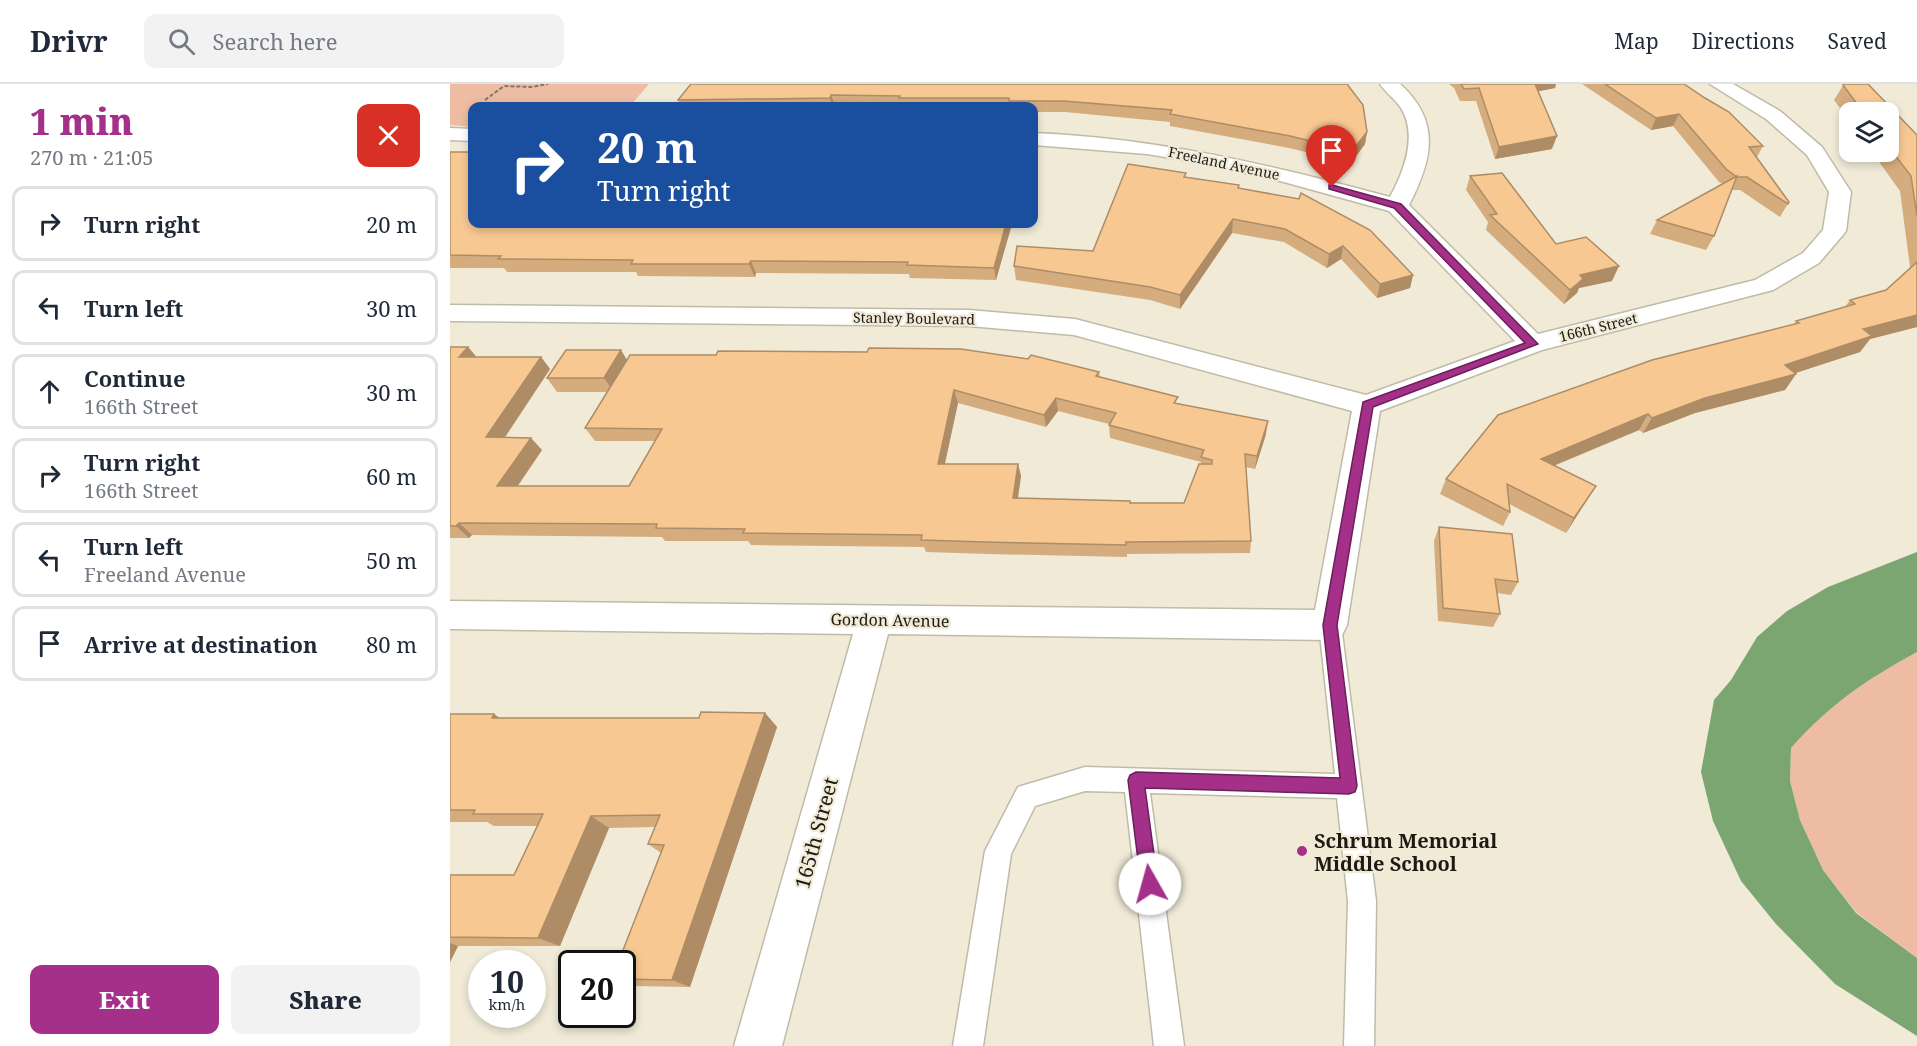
<!DOCTYPE html>
<html lang="en">
<head>
<meta charset="utf-8">
<style>
  :root { --surface:#fff; --page:#f2f2f3; --text:#1f2937; --muted:#747a83; --line:#e0e1e3; --accent:#a43089 }
  body { margin:0; font-family:"Noto Serif",serif; background:var(--page); color:var(--text); height:100vh; display:flex; flex-direction:column; font-size:22px; white-space:nowrap }
  * { box-sizing:border-box; margin:0 }
  p { font-size:20px; color:var(--muted) }
  .icon { flex:none; width:33px; height:33px; fill:none; stroke:currentColor; stroke-width:2; stroke-linecap:round; stroke-linejoin:round }
  .map { position:relative; flex:1; overflow:hidden }
  .panel { display:flex; flex-direction:column; background:var(--surface); width:450px }
  .panel>* { flex:none }
  .guide { position:absolute; left:18px; top:18px; width:570px; height:126px; border-radius:12px; box-shadow:0 3px 9px #0003; background:#1a4fa0; color:#fff; overflow:hidden }
  .fabs { position:absolute; left:1389px; top:18px; display:grid; gap:12px }
  .fabs a { display:grid; place-items:center; width:60px; height:60px; border-radius:12px; background:var(--surface); box-shadow:0 3px 9px #0003; font-size:30px }
  .speed { position:absolute; left:18px; top:866px; display:flex; gap:12px; font-size:30px; font-weight:700; text-align:center }
  .speed>* { display:grid; place-content:center; width:78px; height:78px; border-radius:50%; background:var(--surface); box-shadow:0 3px 9px #0003; line-height:1 }
  .speed small { font-size:15px; font-weight:400 }
  .speed .limit { border:3px solid #111; border-radius:9px; background:#fff; color:#111 }
  .pin { position:absolute; display:grid; place-items:center; width:51px; height:51px; color:#fff; margin:-62px -26px; border-radius:50% 50% 50% 0; rotate:-45deg; box-shadow:0 0 6px #0007 }
  .pin .icon { rotate:45deg }
  .me { position:absolute; width:66px; margin:-33px; rotate:353deg; stroke-linejoin:round; filter:drop-shadow(0 0 4px #0008) }
  .turn { display:flex; align-items:center; gap:21px; height:126px; padding:0 30px; font-size:27px }
  .turn .icon { width:78px; height:78px; stroke-width:2.5 }
  .turn b { display:block; font-size:42px; line-height:51px }
  .round { display:grid; place-items:center; flex:none; width:63px; height:63px; border-radius:12px; background:var(--page) }
  .headline { display:flex; align-items:center; justify-content:space-between; height:102px; padding:0 30px }
  h1 { font-size:36px; font-weight:800; line-height:45px; color:var(--accent) }
  .primary-button { display:flex; gap:12px; margin-top:auto; padding:12px 30px }
  .primary-button a { flex:1; height:69px; border-radius:12px; background:var(--accent); color:#fff; font-size:24px; font-weight:800; line-height:69px; text-align:center }
  .primary-button a+a { background:var(--page); color:var(--text) }
  ul { padding:0; list-style:none }
  li { display:flex; align-items:center; gap:18px; height:75px; margin:0 12px 9px; padding:0 18px; border:3px solid var(--line); border-radius:12px }
  li div { flex:1 }
  li b { display:block; font-size:22px }
  li em { font-style:normal }
  header { display:flex; align-items:center; gap:36px; box-sizing:border-box; height:84px; padding:0 30px; background:var(--surface); border-bottom:2px solid var(--line) }
  header strong { font-size:28px }
  nav { display:flex; gap:33px; margin-inline-start:auto; font-size:21px }
  .search { width:420px; height:54px; background:var(--page); display:flex; align-items:center; gap:15px; box-sizing:border-box; padding:0 21px; border-radius:12px; color:var(--muted); font-size:22px }
  main { display:flex; flex:1; min-height:0 }
  .map>svg:first-child { display:block }
</style>
</head>
<body>
<header>
<strong>Drivr</strong>
<div class="search"><svg class="icon" aria-label="search" viewBox="0 0 24 24"><circle cx="10" cy="10" r="6"/><path d="M15 15l6 6"/></svg>Search here</div>
<nav><a>Map</a><a>Directions</a><a>Saved</a></nav>
</header>
<main>
<section class="panel">
<div class="headline"><div><h1>1 min</h1><p>270 m · 21:05</p></div><a class="round" style="background:#d93025;color:#fff"><svg class="icon" aria-label="close" viewBox="0 0 24 24"><path d="M6 6l12 12M18 6L6 18"/></svg></a></div>
<ul>
<li><svg class="icon" aria-label="right" viewBox="0 0 24 24"><path d="M7 20v-9h11M14 6l5 5-5 5"/></svg><div><b>Turn right</b></div><em>20 m</em></li>
<li><svg class="icon" aria-label="left" viewBox="0 0 24 24"><path d="M17 20v-9H6M10 6l-5 5 5 5"/></svg><div><b>Turn left</b></div><em>30 m</em></li>
<li><svg class="icon" aria-label="ahead" viewBox="0 0 24 24"><path d="M12 20V5M6 11l6-6 6 6"/></svg><div><b>Continue</b><p>166th Street</p></div><em>30 m</em></li>
<li><svg class="icon" aria-label="right" viewBox="0 0 24 24"><path d="M7 20v-9h11M14 6l5 5-5 5"/></svg><div><b>Turn right</b><p>166th Street</p></div><em>60 m</em></li>
<li><svg class="icon" aria-label="left" viewBox="0 0 24 24"><path d="M17 20v-9H6M10 6l-5 5 5 5"/></svg><div><b>Turn left</b><p>Freeland Avenue</p></div><em>50 m</em></li>
<li><svg class="icon" aria-label="arrive" viewBox="0 0 24 24"><path d="M6 21V4h12l-3 4 3 4H6"/></svg><div><b>Arrive at destination</b></div><em>80 m</em></li>
</ul>
<div class="primary-button"><a>Exit</a><a>Share</a></div>
</section>
<div class="map">
<svg width="1467" height="962" viewBox="0 0 1467 962">
  <rect width="100%" height="100%" fill="#f0ead7"/>
  <g fill="#eebca3">
    <path d="M0,0h199l-19,22h-158v21l-22,-2z"/>
    <path d="M1467,568v306l-61,-46 -33,-42 -23,-50 -10,-39 1,-33c39,-44 75,-68 126,-96z"/>
  </g>
  <path fill="#7ba672" d="M1467,468v100c-51,28 -87,52 -126,96l-1,33 10,39 23,50 33,43 61,45v78l-82,-52 -59,-60 -35,-43 -28,-60 -12,-49 13,-72 17,-20 26,-43 30,-26 41,-24z"/>
  <g fill="none" stroke-linecap="round" stroke-linejoin="round">
    <defs>
      <path id="lane" d="M880,532l8,2 3,7 35,276 -2,145h-30l4,-145 -11,-103 -187,-5 34,253h-30l-29,-254 -40,-1 -50,15 -24,48 -28,192h-30l32,-195 33,-64 67,-20 250,7 -16,-149 3,-7z"/>
      <g id="street">
        <path d="M930,0h20c42,38 32,76 9,121l129,129 217,-54 48,-27 20,-23 6,-38 -22,-37 -41,-36 -56,-35h23l47,27 42,36 29,45 -5,39 -4,5 -23,27 -46,27 -231,60 -162,61 -33,214 -5,10 -12,5 -442,-6 -106,412h-48l119,-412 -403,-5v-28l865,9 37,-199 -278,-76 -105,-9 -519,-5v-16l519,5 106,9 291,76 149,-54 -126,-130 -105,-29 -77,-18 -60,-10 -113,-9v-12c122,5 238,32 356,64 14,-26 28,-61 11,-89 -6,-9 -15,-15 -21,-24z"/>
        <path d="M0,44l22,1v12l-22,-1z"/>
      </g>
    </defs>
    <use href="#lane" stroke="#c0bba8" stroke-width="3"/>
    <use href="#street" stroke="#c0bba8" stroke-width="3"/>
    <path stroke="#7c786c" stroke-width="2" stroke-dasharray="4 2" stroke-linecap="butt" d="M35,16l19,-14 27,1 17,-3"/>
    <use href="#lane" fill="#fff" fill-rule="evenodd"/>
    <use href="#street" fill="#fff" fill-rule="evenodd"/>
  </g>
  <g fill="#d4ac7e" fill-rule="evenodd">
    <path d="M241,0h656l20,48 -2,12 -14,19 -62,-15 -119,-22v-4l-105,-10h-31v-6h-352l-4,-6z"/>
    <path d="M999,0h107l-1,4 -17,3 14,58 -57,10 -19,-58h-16l-6,-13z"/>
    <path d="M1132,0h102l79,62 -6,11 32,45 -8,13 -1,2 -40,-27h-8l-18,46 -8,14 -56,-16 7,-14 66,-36 -4,-2 -46,-56 -22,4z"/>
    <path d="M1394,0h24l49,51v192l-47,12 -10,13 -65,21 1,1 -11,16 -90,23 -52,20 -4,-3 -85,36 42,20 -9,14 -21,33 -57,-29 1,8 -7,14 -63,-32 6,-15 52,-64 154,-55 142,-35 2,-4 49,-14 5,-7 36,-10 25,-23h-1l-10,-76 -28,-39h16v-40h-38v9l-16,-21z"/>
    <path d="M0,68l22,72h540l-16,56 -86,-2 -1,-4 -153,-1 -1,4 -117,-1 -2,-4h-129l-3,-4h-54z"/>
    <path d="M1020,92l86,68 56,37 -33,7 -2,5 -13,11 -78,-74 2,-8 -22,-32z"/>
    <path d="M736,93l53,8v3l174,87 -3,13 -33,10 -36,-39 -14,9 -43,-26 -52,-9 -52,76 -30,-9 -134,-20 -2,-14 79,-15z"/>
    <path d="M0,263h18l8,10h65l9,12 -45,68 37,13 -24,36h111l26,-45h-60l-10,-13 22,-36h-50l-10,-14 80,-19 472,13 1,5 166,57 -11,35 -9,-2 5,74 -1,12 -123,1v3l-138,-3 -63,-2 -2,-5 -173,-2 -3,-4h-83l-3,-4 -190,-2 -3,3h-19zM508,319l88,24 12,-16 51,13v1l1,13 91,24v2l-17,39h-54l-112,-5 3,-22 -3,-12h-73z"/>
    <path d="M989,443l79,55 -7,13 -14,-2 3,21 -7,13 -55,-6 -4,-80z"/>
    <path d="M315,629l12,14 -87,260 -59,-1 -9,-3v-20l39,-110 -13,-9 7,-17 -46,1 -49,118h-102l-8,16v-87h64l23,-49h-43l-7,-4h-37v-108l50,4h199z"/>
  </g>
  <g fill="#ad8c66">
    <path d="M1083,0h23l-1,4 -25,5z"/>
    <path d="M381,11l4,11h-3l-2,-8z"/>
    <path d="M1229,30l-6,12 -22,4 5,-12z"/>
    <path d="M917,48l-2,12 -14,19 1,-12z"/>
    <path d="M1107,52l-5,13 -57,10 4,-12z"/>
    <path d="M783,135l-1,14 -52,76v-14z"/>
    <path d="M556,140h6l-16,56 -2,-12z"/>
    <path d="M893,162l-2,13 -14,9 2,-14z"/>
    <path d="M301,177l5,12 -1,4 -6,-13z"/>
    <path d="M1169,182l-7,15 -33,7 -2,5 -13,11 6,-14 10,-15z"/>
    <path d="M963,191l-3,13 -33,10 3,-14z"/>
    <path d="M1467,231v12l-47,12 -10,13 -83,27 19,-5 -11,16 -90,23 -52,20 9,-15 133,-53 78,-36z"/>
    <path d="M18,263l11,13 -20,-3z"/>
    <path d="M171,266l9,15 -16,27 -10,-14z"/>
    <path d="M91,273l9,12 -53,80 -11,-12z"/>
    <path d="M504,306l4,13 -16,73 -4,-12z"/>
    <path d="M606,314l2,13 -12,16 -2,-12z"/>
    <path d="M1198,330l-9,16 -106,44 8,-15z"/>
    <path d="M818,337l-2,13 -11,35 2,-13z"/>
    <path d="M81,354l11,12 -33,48 -12,-12z"/>
    <path d="M568,380l3,12 -5,34 -3,-12z"/>
    <path d="M1146,402l-9,14 -21,33 8,-15z"/>
    <path d="M9,439l13,12 -3,3 -13,-12z"/>
    <path d="M315,629l12,14 -87,260 -18,-7z"/>
    <path d="M44,630l20,14 -22,-10z"/>
    <path d="M141,732l18,12 -49,118 -22,-8z"/>
    <path d="M0,859l8,3 -8,16z"/>
  </g>
  <g fill="#f7c892" stroke="#ad8c66" stroke-width="1.5" fill-rule="evenodd">
    <path d="M241,0h656l16,21 4,27 -15,19 -62,-15 -120,-22 2,-4 -108,-9h-55v-3h-110l1,-2 -69,-1 -1,3 -152,2z"/>
    <path d="M1011,0h74l22,52 -58,11 -20,-59 -15,1z"/>
    <path d="M1155,0h79l21,14 24,14 34,34 -14,1 40,55 -1,2 -41,-27h-10l-11,-8 -47,-55 -23,4z"/>
    <path d="M1394,0h24l49,51v81l-6,-40 -23,-30v-34h-25l-20,-27z"/>
    <path d="M0,68h22v72h534l-12,44 -87,-3 1,-3 -157,-1 -2,3h-118l2,-4 -135,-1 3,-3 -51,-1z"/>
    <path d="M678,80l58,9 -2,4 55,8 -1,3 61,11 2,-6 69,37 43,45 -33,9 -37,-38 -14,8 -44,-25 -52,-10 -53,76 -30,-8 -136,-21 3,-20 76,5z"/>
    <path d="M1052,89l54,71 30,-7 33,29 -39,9 3,4 -13,11 -80,-75 7,-1 -27,-38z"/>
    <path d="M1287,92l-23,60 -57,-16z"/>
    <path d="M1467,178v53l-54,14 9,7 -87,29 11,9 -91,24 -53,20 -4,-4 -107,45 55,27 -22,32 -67,-34 3,28 -64,-33 52,-64 154,-55 147,-37 -3,-2 59,-17 -5,-4 36,-10z"/>
    <path d="M0,263h18l-9,10h82l-55,80 45,1 -34,48h132l33,-57 -77,-1 45,-73h86l2,-4 149,1 2,-4 92,1 67,10 3,-4 68,17 -3,4 82,21 -4,6 94,18 -11,35 -12,-2 6,87 -125,1v3l-141,-3 -64,-2 1,-5 -179,-2 2,-4 -89,-1 1,-4 -198,-1 -3,3h-6zM504,306l90,25 12,-17 60,15 -7,12 95,25 -3,7 11,3v4h-13l-15,39h-54v-2l-117,-3 5,-34h-80z"/>
    <path d="M116,266h55l-17,28h-57z"/>
    <path d="M989,443l73,7 6,48 -23,-3 5,35 -57,-6z"/>
    <path d="M251,628l64,1 -93,267 -50,-1v-16h-4l46,-118 -16,-1 12,-29 -69,1 -53,122 -88,-1v-62h64l29,-61h-70l2,-4h-25v-96h44l-2,4h207z"/>
  </g>
  <path fill="#a43089" stroke="#6b1f59" stroke-width="1.5" d="M882,101l69,19 137,140 -165,63 -36,218 20,161 -2,6 -6,2 -204,-6 13,96 -2,6 -6,3 -7,-3 -2,-6 -13,-104 2,-5 6,-3 204,6 -17,-153 40,-223 162,-59 -131,-135 -65,-19v-4z"/>
  <circle fill="#a43089" stroke="#f0ead7" stroke-width="2" cx="852" cy="767" r="6"/>
  <g text-anchor="middle" dominant-baseline="central" stroke-width="4.5" stroke-linejoin="round" paint-order="stroke">
    <g font-size="14" fill="#1c1a13" stroke="#f0ead7">
      <text transform="translate(774 79) rotate(12)">Freeland Avenue</text>
      <text transform="translate(464 234) rotate(1)">Stanley Boulevard</text>
      <text transform="translate(1148 243) rotate(-14)">166th Street</text>
    </g>
    <g font-size="16" fill="#1c1a13" stroke="#f0ead7">
      <text transform="translate(440 536) rotate(1)">Gordon Avenue</text>
    </g>
    <g font-size="20" fill="#1c1a13" stroke="#f0ead7">
      <text transform="translate(366 749) rotate(-75)">165th Street</text>
    </g>
    <g font-size="20" font-weight="bold" fill="#1c1a13" stroke="#f0ead7" text-anchor="start">
      <text x="864" y="756">Schrum Memorial<tspan x="864" dy="23">Middle School</tspan></text>
    </g>
  </g>
</svg>
<div class="fabs">
<a><svg class="icon" aria-label="layers" viewBox="0 0 24 24"><path d="M12 4l9 5-9 5-9-5zM3 14l9 5 9-5"/></svg></a>
</div>
<div class="speed"><div>10<small>km/h</small></div><div class="limit">20</div></div>
<div class="pin" style="left:882px;top:103px;background:#d93025"><svg class="icon" aria-label="arrive" viewBox="0 0 24 24"><path d="M6 21V4h12l-3 4 3 4H6"/></svg></div>
<svg class="me" style="left:700px;top:800px" viewBox="-20 -20 40 40"><circle r="19" fill="#fff"/><path d="M0-13L10 11 0 6-10 11z" fill="#a43089"/></svg>
<div class="guide">
<div class="turn"><svg class="icon" aria-label="right" viewBox="0 0 24 24"><path d="M7 20v-9h11M14 6l5 5-5 5"/></svg><div><b>20 m</b>Turn right</div></div>
</div>
</div>
</main>
</body>
</html>
